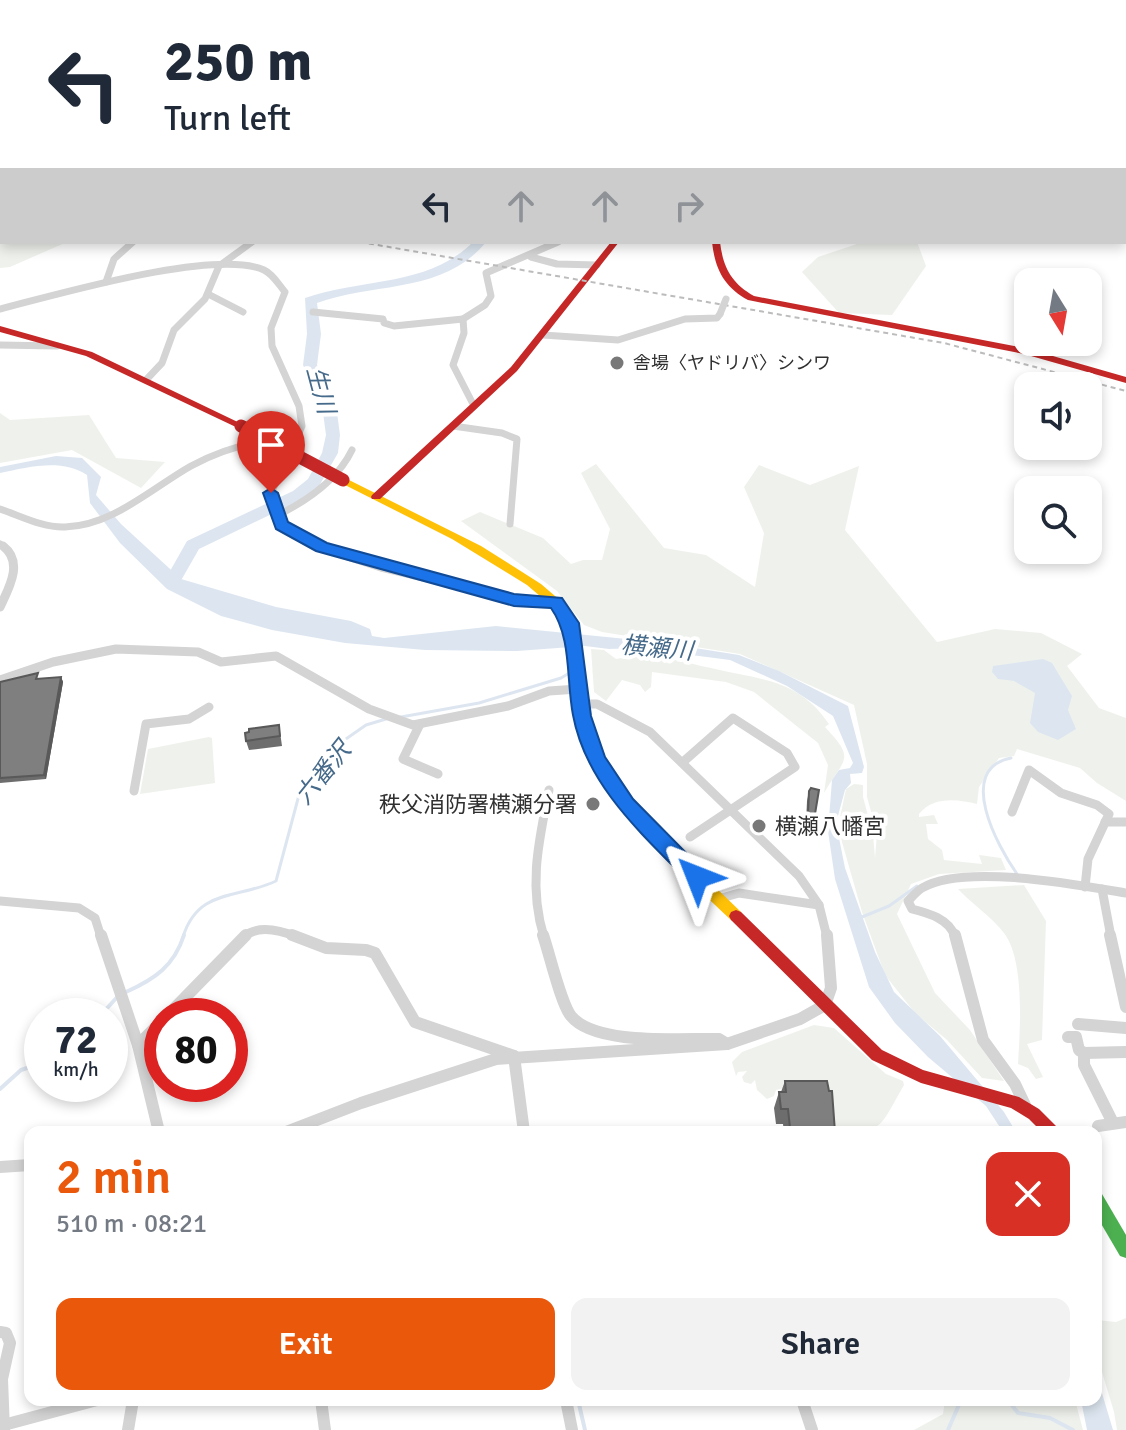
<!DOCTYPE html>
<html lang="en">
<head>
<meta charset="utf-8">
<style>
  :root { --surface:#fff; --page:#f2f2f3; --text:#1f2937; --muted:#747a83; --accent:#ea580c }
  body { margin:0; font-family:Signika,"Noto Sans JP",sans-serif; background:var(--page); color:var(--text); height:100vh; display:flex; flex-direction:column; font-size:30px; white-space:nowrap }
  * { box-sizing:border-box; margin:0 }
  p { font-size:26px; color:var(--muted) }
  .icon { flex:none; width:44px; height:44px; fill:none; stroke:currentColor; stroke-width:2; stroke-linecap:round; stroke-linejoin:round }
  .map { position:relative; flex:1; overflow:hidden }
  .details { position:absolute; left:24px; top:1126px; width:1078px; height:280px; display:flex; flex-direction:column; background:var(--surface); border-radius:16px; box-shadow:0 4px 12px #0003 }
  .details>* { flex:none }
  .guide { position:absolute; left:0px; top:0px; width:1126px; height:244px; box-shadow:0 4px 12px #0003; background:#fff; color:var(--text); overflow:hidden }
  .needle { width:52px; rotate:169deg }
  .fabs { position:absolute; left:1014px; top:268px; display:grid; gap:16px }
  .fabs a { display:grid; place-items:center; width:88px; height:88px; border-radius:16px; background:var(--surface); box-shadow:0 4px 12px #0003; font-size:40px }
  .speed { position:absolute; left:24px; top:998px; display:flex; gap:16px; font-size:40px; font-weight:700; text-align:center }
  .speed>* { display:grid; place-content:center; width:104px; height:104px; border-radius:50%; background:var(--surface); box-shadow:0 4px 12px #0003; line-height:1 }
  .speed small { font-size:20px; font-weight:400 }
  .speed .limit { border:12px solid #d22; background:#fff; color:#111 }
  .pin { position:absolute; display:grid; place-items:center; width:68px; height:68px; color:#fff; margin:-82px -34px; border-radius:50% 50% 50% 0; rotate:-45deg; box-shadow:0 0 8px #0007 }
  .pin .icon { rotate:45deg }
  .me { position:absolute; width:88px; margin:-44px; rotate:315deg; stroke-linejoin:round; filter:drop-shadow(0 0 6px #0008) }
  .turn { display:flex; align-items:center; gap:28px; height:168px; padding:0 32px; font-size:36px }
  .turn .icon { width:104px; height:104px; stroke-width:2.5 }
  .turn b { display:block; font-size:56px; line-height:68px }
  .lanes { display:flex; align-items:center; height:76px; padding:0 32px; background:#0003; justify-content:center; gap:40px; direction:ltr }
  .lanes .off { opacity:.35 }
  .round { display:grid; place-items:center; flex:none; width:84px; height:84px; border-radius:16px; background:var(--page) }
  .head { display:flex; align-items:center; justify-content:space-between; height:136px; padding:0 32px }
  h1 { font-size:48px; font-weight:600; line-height:60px; color:var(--accent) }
  .primary-button { display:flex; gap:16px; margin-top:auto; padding:16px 32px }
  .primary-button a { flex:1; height:92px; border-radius:16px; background:var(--accent); color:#fff; font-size:32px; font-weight:600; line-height:92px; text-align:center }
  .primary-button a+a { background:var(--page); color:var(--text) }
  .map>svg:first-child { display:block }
</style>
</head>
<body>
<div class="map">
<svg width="1126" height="1430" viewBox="0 0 1126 1430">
  <rect width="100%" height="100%" fill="#fff"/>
  <g fill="#eff2ec">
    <path d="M0,0h314l-312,2v43z"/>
    <path d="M731,0h395v175l-2,-173z"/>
    <path d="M0,66l2,176h65l-57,25 -10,1z"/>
    <path d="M863,242h54l9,24 -34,49 -53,-2 -37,-41 16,-15z"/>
    <path d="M0,413l10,7 79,-5 27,43 49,4 -24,26 -69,-38 -72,13z"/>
    <path d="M596,464l68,84 42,7 49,32 9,-54 -20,-46 15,-22 51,20 49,-19 -14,64 92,112 58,-13 46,4 41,21 -15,12 32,42 27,10v83l-29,-18 -17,-15 -63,-19 -3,7 -15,2 -20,29 -2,17c-19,-5 -44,-8 -58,10v3l15,-2 4,9h-12l2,15 14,11 2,10 38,4 -3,-9 22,3 5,12 -67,4 -28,10 -14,30 38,79 35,37 34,51 -22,-3 -35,-38 -32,-27 -30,-38 -23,-63 -20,-70 -3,-20 7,-33 8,-5 9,1v12l10,37 2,24 2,-25 -10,-36v-33l-13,-59 -114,-51 -138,-22 -18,-7 -27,-34 -96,-70 19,-9 63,26 28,26 12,-4h19l8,-31 -29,-56z"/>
    <path d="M591,649l13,1 12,9c38,-8 58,1 95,9 49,12 87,10 118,56l-4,3c31,33 20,30 -1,66l4,-28 -10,-22 -64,-51 -28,-10 -74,-10 -1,15 -6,5 -5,-7 -18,-5 -16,21 -12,-9z"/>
    <path d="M209,737l3,1 3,45 -75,11 8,-45z"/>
    <path d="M1024,885l22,36 -4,119 -15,4 16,33 -7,2 -8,-11 -10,-4c2,-33 7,-104 -14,-131 -12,-16 -32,-29 -46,-44z"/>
    <path d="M814,1025l20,3 52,46 17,7 1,4c-27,47 -20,47 -74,47l-37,-46 -17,4 -2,6 -7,3 -10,-9 -2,-10 -4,4 -7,-2 -2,-5 5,-6 -9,1 -2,4 -4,-14 10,-10z"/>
    <path d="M1126,1318v112h-9l-3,-18 -18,-60v-32l20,2z"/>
    <path d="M945,1400h90l15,4v-4h25l8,30h-169l29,-16z"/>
  </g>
  <g fill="#dde6f0">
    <path d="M56,456l26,2 19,19 -5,18 25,29 60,55 95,28 75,14 19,8 2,7 12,2 112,-12 161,16 82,13 40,16 69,35 16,61 -2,6 -12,1 1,9 -6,7 -9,33 9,45 30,84 19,40 46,44 64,76 12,20h-13l-17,-26 -58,-49 -33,-34 -26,-36 -34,-108 -7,-48 4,-51 7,-10 11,-2 3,-5 -20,-47 -46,-30 -57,-26 -93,-12 -28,1 -24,-3 -68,5 -92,-1 -80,-7 -73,-13 -51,-14 -54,-27 -47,-46 -30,-40 -3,-28c-25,-17 -59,-8 -87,-2v-6z"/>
    <path d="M1043,659l9,4 20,33 -4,14 8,19 -18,11 -20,-8 -8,-9 5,-30 -21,-12 -16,-2 -6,-7 1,-6z"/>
    <path d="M1096,1373l17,57h-26l-6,-30h15z"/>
  </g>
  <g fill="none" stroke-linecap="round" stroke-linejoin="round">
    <g stroke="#dde6f0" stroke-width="3">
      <path d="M401,717l78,-14 82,-25 10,-6"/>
      <path d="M1011,758c-56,11 -13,89 6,116"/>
      <path d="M862,917l27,-11 28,-20"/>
      <path d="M183,937c15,-49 55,-38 93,-56l23,-86 26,-21 18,-33 23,-16 20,-6"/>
    </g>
    <g stroke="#dde6f0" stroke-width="4">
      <path d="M126,992c29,-13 48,-26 58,-57"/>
      <path d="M100,1016l19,-21"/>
      <path d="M0,1089l21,-19 21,-7"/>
      <path d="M578,1400l7,30"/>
      <path d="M1008,1400l10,13 32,5 23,12"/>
      <path d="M948,1430l13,-30"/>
    </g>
    <g fill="#dde6f0" fill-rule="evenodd">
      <path d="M519,0h13l-1,2z"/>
      <path d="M579,0h14l1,2h-14z"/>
      <path d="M473,242h13c-42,52 -111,40 -169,61l4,31 -4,31 19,40 4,30 -2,18 -19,33 -16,13 -104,50 -20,35h-12l-2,-4 22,-39 106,-50 15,-12 14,-26 4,-18 -4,-30 -19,-40 4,-31 -2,-36c57,-20 123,-11 168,-56z"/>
    </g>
    <path stroke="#d4d4d4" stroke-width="6" d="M652,0l4,2"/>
    <g stroke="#d4d4d4" stroke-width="7">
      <path d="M531,257l26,7 40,1"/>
      <path d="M106,282l8,-23 19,-17"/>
      <path d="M208,294l35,18"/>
      <path d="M0,309c56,-14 215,-61 264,-39 9,4 15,15 21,22l-14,36 1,18 27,60 3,20 -31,67 10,32 41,23"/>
      <path d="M313,312l70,7 1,4 10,3 69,-7"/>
      <path d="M543,335l75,5 67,-21 32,-1 3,-4"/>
      <path d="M0,345l57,1"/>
      <path d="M146,380l16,-17 12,-33 31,-31 14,-33 33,-24"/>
      <path d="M474,406l-21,-41 11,-32 -1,-14 22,-14 6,-9 -5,-23 72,-31"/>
      <path d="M453,426l49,7 15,6 -7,85"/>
      <path d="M0,509c21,7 43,19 65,18 47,-1 87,-39 126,-61 33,-18 68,-27 106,-28"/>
      <path d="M276,516c31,-15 61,-35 76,-66"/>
      <path d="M0,544l5,4"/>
    </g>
    <g stroke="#d4d4d4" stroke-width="9">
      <path d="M317,546l64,21 131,31 42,5"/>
      <path d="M0,607c9,-19 24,-45 3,-61"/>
      <path d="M0,680l53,-18 63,-13 82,3 23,10 55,-6 93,53 44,16 95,-19 41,-15 29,-2"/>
      <path d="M580,704h17l53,28 149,144 20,29 8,32"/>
      <path d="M420,724l-17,35 35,15"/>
      <path d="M683,762l50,-44 54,35 8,14 -105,70"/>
      <path d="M134,791l12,-67 43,-5 20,-12"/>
      <path d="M1012,812l17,-42 32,23 36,12 12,9 -21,45 -3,28"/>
      <path d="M1105,822h21"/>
      <path d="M1102,889l9,48"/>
      <path d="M718,899l21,-6 80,12"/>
      <path d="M0,901l79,7 16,10 6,19"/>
      <path d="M244,937c14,-13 38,-6 53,0"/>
      <path d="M544,937c-16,-51 -5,-97 5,-147"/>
      <path d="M955,937c-5,-18 -27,-24 -43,-28l-4,-8c4,-4 9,-10 14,-13 41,-25 157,-3 204,5"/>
    </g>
    <g stroke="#d4d4d4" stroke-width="12">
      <path d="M101,935l37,110 21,87"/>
      <path d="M292,935l34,13 40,2 9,3 40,69 99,34"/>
      <path d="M543,935c6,17 18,69 28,81 24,30 111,22 148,23l8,5"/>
      <path d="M955,935l28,105 32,44 10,21"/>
      <path d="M1110,935l16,72"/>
      <path d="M167,1016l79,-81"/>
      <path d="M1078,1024l48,4"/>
      <path d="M1068,1037h8l3,13 5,3 42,-1"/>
      <path d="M138,1045l24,-24"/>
      <path d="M1084,1053v12l29,58"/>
      <path d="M514,1056l10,76"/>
      <path d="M1098,1126l28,-4"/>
      <path d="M286,1132l75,-29 135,-44 231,-15 73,-25 25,-14 6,-17 -4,-53"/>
      <path d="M0,1167l30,-2"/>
      <path d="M0,1332l6,1 4,10 -8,36 2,51"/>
      <path d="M321,1400l4,30"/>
      <path d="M566,1400l6,30"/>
      <path d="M802,1400l10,30"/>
      <path d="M0,1426l97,-26"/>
      <path d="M128,1430l5,-30"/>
    </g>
    <path fill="#4caf50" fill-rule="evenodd" d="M1096,1192l6,2 24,41v23l-6,-2 -24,-41z"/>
    <g fill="#ffc107" fill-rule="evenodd">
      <path d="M692,0l-1,2h-7l1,-2z"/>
      <path d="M343,477l138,69 60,38 21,18 13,21 5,14 11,92 10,26 13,23 39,49 88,85 2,4 -2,4 -5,2 -5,-2c-57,-55 -129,-112 -152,-191 -9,-29 -5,-62 -11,-92l-4,-14 -10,-15 -27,-23 -75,-46 -113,-57v-4z"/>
    </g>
    <g fill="#c62828" fill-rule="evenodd">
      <path d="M611,242h8l-102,129 -137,128h-8l-1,-2 1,-2 139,-128z"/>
      <path d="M712,242h8c3,25 11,41 34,54l271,52 101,29v6l-102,-29 -276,-54c-24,-13 -33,-31 -36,-58z"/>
      <path d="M0,326l92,26 154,74 -5,3 -3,-1 -152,-72 -86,-24z"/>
      <path d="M736,910l5,2 141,138 41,20 96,27 20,12 18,18 3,5h-18l-13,-13 -18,-11 -90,-25 -49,-23 -141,-140 -2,-4 2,-4z"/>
    </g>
    <path stroke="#bcbcbc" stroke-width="2" stroke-dasharray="5 4" stroke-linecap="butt" d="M360,242l584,101 182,48"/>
    <path stroke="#d4d4d4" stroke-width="7" d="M720,314l6,-15"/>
    <path stroke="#c62828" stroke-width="13" d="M241,426l102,54"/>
  </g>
  <g fill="#6d6d6d">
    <path d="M61,677l2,5 -17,97 -46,4v-101z"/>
    <path d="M279,725l3,21 -33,4 -3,-9 3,-9z"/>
    <path d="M809,791l6,23 -3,10 -6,-1 1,-22z"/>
    <path d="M785,1081l50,51h-51l-1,-8h-7l-2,-16 5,-16h2z"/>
  </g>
  <path fill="#595959" d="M61,677l2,5 -17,97 -2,-4z"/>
  <g fill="#7f7f7f" stroke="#595959" stroke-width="2">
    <path d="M38,673l-2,6 25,-2 -17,98 -44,3v-96z"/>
    <path d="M279,725l1,11 -34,5 -1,-8 4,-1v-3z"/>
    <path d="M811,788l8,2 -4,24h-7l1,-23z"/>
    <path d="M785,1081h42l2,10h3l3,41h-49l-1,-4h5l-2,-19h-7l-2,-17h7z"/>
  </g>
  <path fill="#1a73e8" stroke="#114b97" stroke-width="2" d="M271,488l7,5 10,29 39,21 187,51 48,4 17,25 12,93 14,41 28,42 71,72 3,6 -3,6 -7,3 -7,-3c-48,-49 -104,-98 -117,-168 -7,-36 -1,-77 -22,-107l-37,-2 -198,-55 -40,-22 -13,-36z"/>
  <g fill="#787878" stroke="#fff" stroke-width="3">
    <circle cx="617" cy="363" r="8"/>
    <circle cx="593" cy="804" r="8"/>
    <circle cx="759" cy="826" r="8"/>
  </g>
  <g text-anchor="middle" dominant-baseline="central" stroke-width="8" stroke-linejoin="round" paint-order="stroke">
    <g font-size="18" fill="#303030" stroke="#fff" text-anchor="start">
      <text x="633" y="363">舎場〈ヤドリバ〉シンワ</text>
    </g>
    <g font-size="22" fill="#303030" stroke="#fff" text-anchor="end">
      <text x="577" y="804">秩父消防署横瀬分署</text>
      <text x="775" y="826" text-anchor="start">横瀬八幡宮</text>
    </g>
    <g font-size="24" font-style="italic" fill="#466a8a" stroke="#fff">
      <text transform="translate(321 390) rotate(75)">生川</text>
      <text transform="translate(657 648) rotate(5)">横瀬川</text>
      <text transform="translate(323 773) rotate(-51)">六番沢</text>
    </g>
  </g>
</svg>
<div class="fabs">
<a><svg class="needle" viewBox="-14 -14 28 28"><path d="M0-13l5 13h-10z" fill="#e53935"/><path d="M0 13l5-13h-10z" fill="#747a83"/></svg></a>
<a><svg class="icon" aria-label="sound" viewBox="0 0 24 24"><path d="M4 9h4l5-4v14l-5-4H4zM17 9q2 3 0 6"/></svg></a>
<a><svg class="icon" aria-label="search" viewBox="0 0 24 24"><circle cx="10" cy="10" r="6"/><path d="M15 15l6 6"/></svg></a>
</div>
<div class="speed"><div>72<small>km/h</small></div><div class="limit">80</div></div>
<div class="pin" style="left:271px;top:493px;background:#d93025"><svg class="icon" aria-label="arrive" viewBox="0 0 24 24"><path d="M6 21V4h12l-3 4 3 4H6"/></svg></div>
<svg class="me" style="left:697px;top:877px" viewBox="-20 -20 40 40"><path d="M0-17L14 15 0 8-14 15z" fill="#1a73e8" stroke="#fff" stroke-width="4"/></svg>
<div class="guide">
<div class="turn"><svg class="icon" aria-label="left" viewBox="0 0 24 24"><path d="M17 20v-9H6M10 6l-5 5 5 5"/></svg><div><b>250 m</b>Turn left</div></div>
<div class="lanes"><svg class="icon" aria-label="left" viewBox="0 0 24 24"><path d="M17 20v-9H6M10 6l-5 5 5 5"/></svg><svg class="icon off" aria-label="ahead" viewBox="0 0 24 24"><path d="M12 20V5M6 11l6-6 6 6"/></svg><svg class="icon off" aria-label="ahead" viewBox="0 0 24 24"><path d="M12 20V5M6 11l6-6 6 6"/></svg><svg class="icon off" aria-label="right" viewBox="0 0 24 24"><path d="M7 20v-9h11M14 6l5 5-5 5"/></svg></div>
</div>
<section class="details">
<div class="head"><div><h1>2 min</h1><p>510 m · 08:21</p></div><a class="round" style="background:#d93025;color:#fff"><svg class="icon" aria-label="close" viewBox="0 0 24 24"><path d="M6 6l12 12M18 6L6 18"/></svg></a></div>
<div class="primary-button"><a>Exit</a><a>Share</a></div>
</section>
</div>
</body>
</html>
